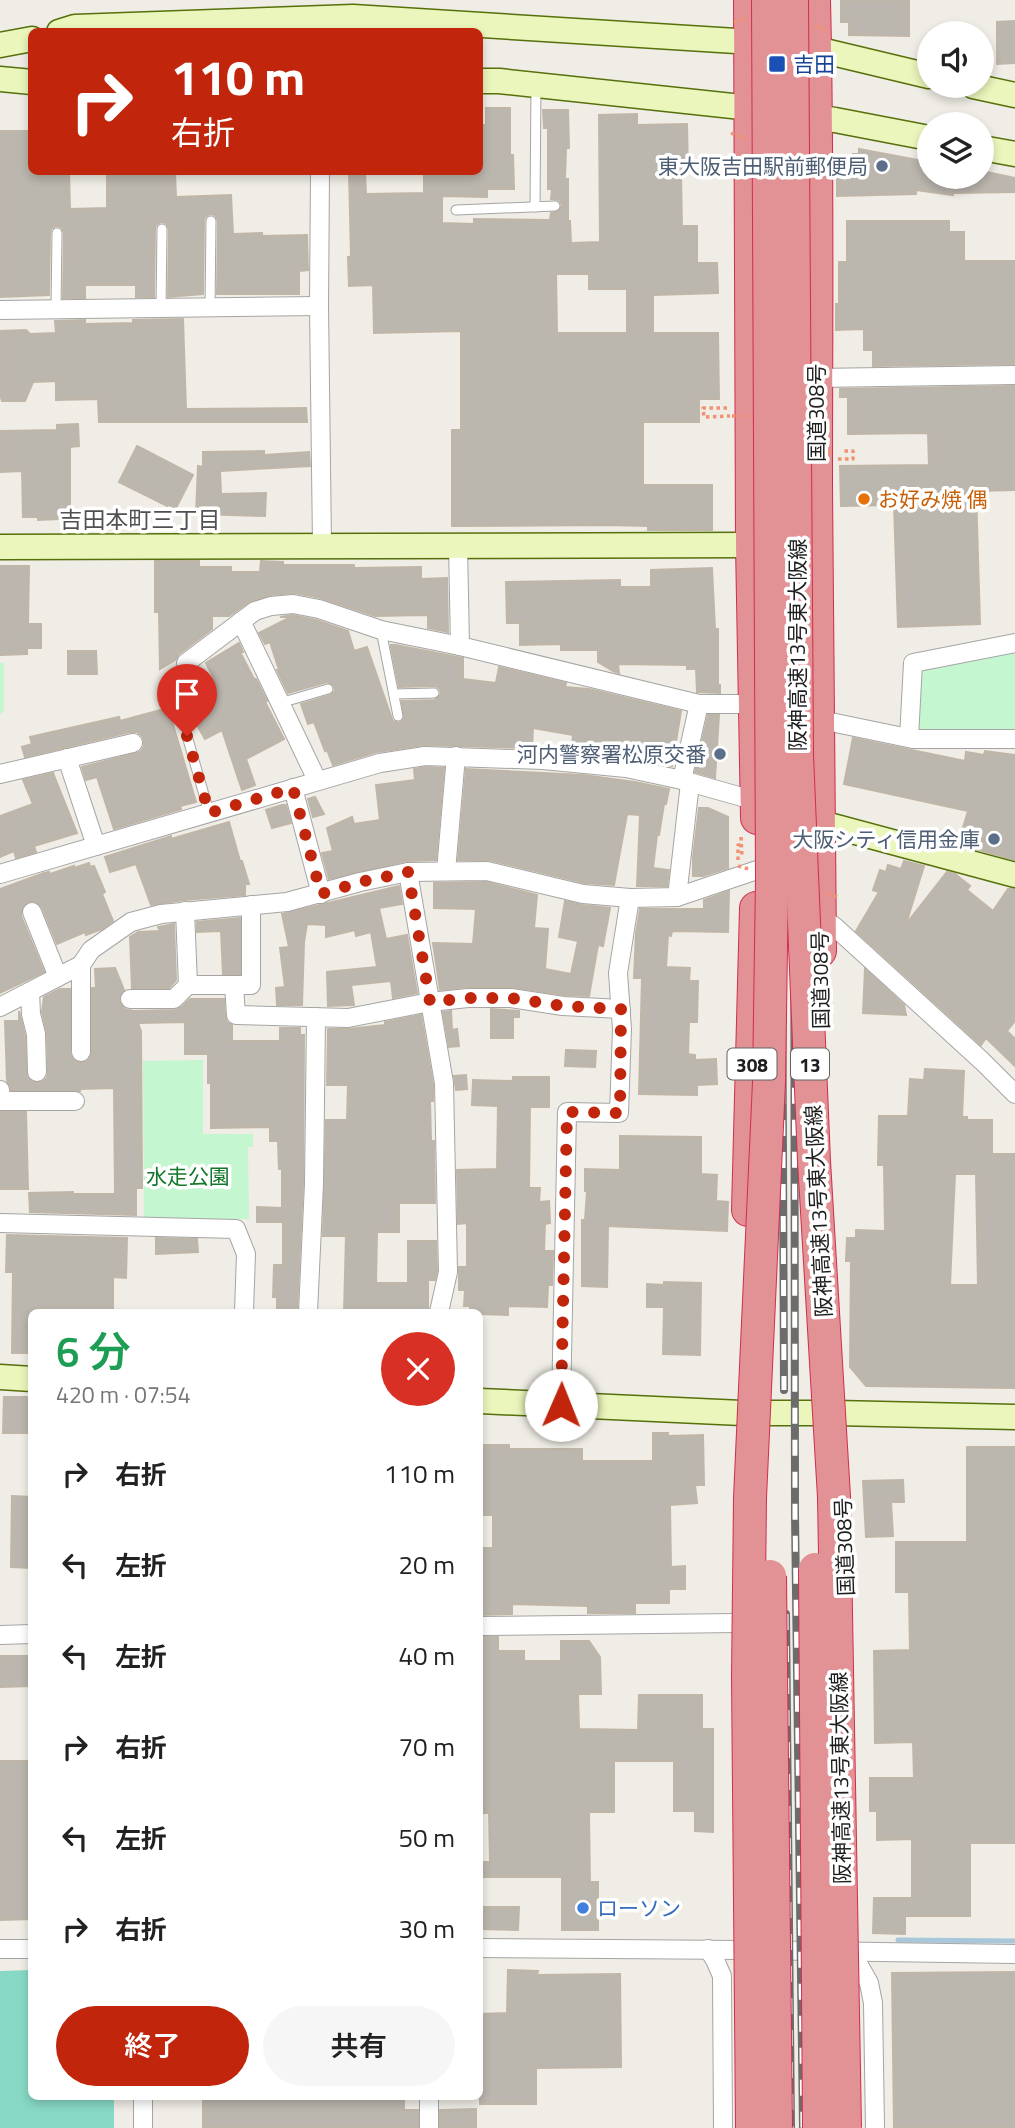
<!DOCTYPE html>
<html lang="ja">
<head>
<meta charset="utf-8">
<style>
  :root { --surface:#fff; --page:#f6f6f6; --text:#222; --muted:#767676; --accent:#c1250b }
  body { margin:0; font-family:"Titillium Web","Noto Sans JP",sans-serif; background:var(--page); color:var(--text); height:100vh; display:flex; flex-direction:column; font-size:26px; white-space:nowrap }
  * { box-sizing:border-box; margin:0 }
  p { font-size:23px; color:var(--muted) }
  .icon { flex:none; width:38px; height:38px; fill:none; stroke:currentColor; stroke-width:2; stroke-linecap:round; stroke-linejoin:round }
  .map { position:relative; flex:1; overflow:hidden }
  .side { position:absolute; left:28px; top:1309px; width:455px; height:791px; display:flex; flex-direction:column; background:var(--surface); border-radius:10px; box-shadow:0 4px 10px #0003 }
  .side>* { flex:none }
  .banner { position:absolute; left:28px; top:28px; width:455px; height:147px; border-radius:10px; box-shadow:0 4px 10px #0003; background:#c1250b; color:#fff; overflow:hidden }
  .fabs { position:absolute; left:917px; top:21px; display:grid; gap:14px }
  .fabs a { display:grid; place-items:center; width:77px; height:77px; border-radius:50%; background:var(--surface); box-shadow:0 4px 10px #0003; font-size:35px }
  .pin { position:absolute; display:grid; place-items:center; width:60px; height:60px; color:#fff; margin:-72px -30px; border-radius:50% 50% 50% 0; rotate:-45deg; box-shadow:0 0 7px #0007 }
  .pin .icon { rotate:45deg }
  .me { position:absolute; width:77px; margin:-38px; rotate:1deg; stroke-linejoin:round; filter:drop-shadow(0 0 5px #0008) }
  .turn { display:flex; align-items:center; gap:24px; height:147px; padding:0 28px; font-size:32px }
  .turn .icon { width:91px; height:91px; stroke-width:2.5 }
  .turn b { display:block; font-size:49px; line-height:60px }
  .round { display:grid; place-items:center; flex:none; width:74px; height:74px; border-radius:37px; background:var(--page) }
  .headline { display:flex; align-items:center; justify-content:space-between; height:119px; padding:0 28px }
  h1 { font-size:42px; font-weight:600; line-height:52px; color:#1e9e55 }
  .action { display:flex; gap:14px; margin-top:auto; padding:14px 28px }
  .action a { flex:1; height:80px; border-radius:42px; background:var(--accent); color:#fff; font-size:28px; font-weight:600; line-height:80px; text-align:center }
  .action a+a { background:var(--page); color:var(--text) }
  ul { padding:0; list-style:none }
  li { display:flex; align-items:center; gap:21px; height:91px; padding:0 28px }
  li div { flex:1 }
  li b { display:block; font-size:26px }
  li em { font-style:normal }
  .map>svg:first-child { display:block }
</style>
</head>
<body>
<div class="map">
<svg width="1015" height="2128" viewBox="0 0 1015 2128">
  <rect width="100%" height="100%" fill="#efede5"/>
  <g fill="#c4f6cf">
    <path d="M1015,652v82h-93l-6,-5 6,-59z"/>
    <path d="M0,663h4v48l-4,3z"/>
    <path d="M203,1060v74h50v13h-5l1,72 -105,1 -1,-159z"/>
  </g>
  <path fill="#87d9c6" d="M31,1970l1,126 82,1v31h-114v-157z"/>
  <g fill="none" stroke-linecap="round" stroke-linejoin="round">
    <path stroke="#a8c7da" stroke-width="5" d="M898,1940l117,1"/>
  </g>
  <g fill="#bbb6ae" stroke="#c0b6a8" stroke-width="2" fill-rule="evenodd">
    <path d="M841,0h68v36l-60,-1v-13h-8z"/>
    <path d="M1015,21v42l-18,1v-42z"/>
    <path d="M486,108h24v47h3l1,34h-27v8l-45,-1v27l32,1v-5l76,1 1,-7 8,-2 3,-6 -3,-5 -8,-1 1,-10h-4v-61h-4l-1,-18h25l1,38h-3l-1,31h3v42h2l1,22 29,-1 -1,-127 38,-1v11l50,-1 1,49 -7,1 1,52h15v37h20l1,30 -65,2v38h65l1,66h-20v23h-56v63h69v45h-64v-4l-41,-1 -155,1v-96h9v-99l-87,2 -1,-48 -24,1 -1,-29h3l-2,-85h16l1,22 58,-1v-18l56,-1v-49h6zM556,274h33v15h38v44h-70z"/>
    <path d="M0,131h32v41h37l1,37 37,-1v-36h68l1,25 55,-2 2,39 29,-1v3l45,-1 1,35 -9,1v23h-82l1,-73 -3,-6 -5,-1 -5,3 -1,4 -1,73 -35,3 1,-68 -3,-6 -5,-1 -5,3 -1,4 -1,68h-18v-12h-51v13h-22l1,-65 -3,-6 -5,-1 -5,3 -1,4 -1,62 -49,2z"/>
    <path d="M859,149l70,13v15h53v-6l33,7v14l-62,1v2l-37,-5v4l-79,2v-28h8v-5h4v-4h4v-5h6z"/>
    <path d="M847,221h102v11h15v29h51v103l-142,2v-16h-9v-21l-28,1v-26h3v-42h8z"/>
    <path d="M183,319l3,90 120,-1 1,14h-208l-1,-23 -42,1v-19l-23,1 -8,19h-23l-2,-7v-63l26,-1 4,4 26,-1 -1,-12 30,-1v4l48,-1v-3z"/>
    <path d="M1015,386v104l-39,1 4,133 -82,3 -4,-122 -53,1 -1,-40 89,-1 -1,-32 -80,1v-37h-8v-8z"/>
    <path d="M78,424l1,22 -9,1v68h-11v4l-21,1v-3h-15l-1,-46 -21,1 -1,-41 57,-1v-5z"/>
    <path d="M137,446l56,29 -17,33 -7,-3 -2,1 -48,-24z"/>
    <path d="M264,451v4l45,-3 1,14 -90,5 1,23 45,-1 -1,23 -69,-2 2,-48 5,1v-15z"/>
    <path d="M155,561h44v6h32v5h29l1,-11 22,1v3h71v3l67,-1v12l26,-1 1,54 -20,-4v-13l-53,1 -54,-18 -26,-5 -25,2 -21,7 -20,14h-17v13l-33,25 -4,6 -15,9 -1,-57h-4z"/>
    <path d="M0,566h29l-1,58h13v24h-14v6l-27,1z"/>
    <path d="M712,568l3,61h3v56h2v8l-23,-1 -1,-23h-9v-4l-69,-1 1,9 -6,-2 -15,-9v-12h-37v-6l-41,1v-22h-13l-1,-41 114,-2v7h31v-17z"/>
    <path d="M292,615l24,5 32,11 6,20 13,-4 26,75v-1l7,2 4,-4 -2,-18 33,-1 6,-6 -1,-5 -5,-3 -36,1 -8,-40v-2h5l67,13v21l33,4 3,-16 67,16 -1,4 24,2 92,22 -9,55 -25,-5 3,-12 -23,-4 -15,-2v2l-25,-4 -1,12 -15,-2 2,-16 -40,-7 -1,20 -108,-3 -47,7 -44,13 -6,-15 -2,1 -11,-29 -6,2 -7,-20 30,-9 4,-4 -1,-5 -2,-2 -5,-2 -39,11 -11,-23h2l-9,-28 -5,2 -6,-11 32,-16h-11z"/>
    <path d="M239,643l4,9h-3l14,27h2l11,22 -2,1 19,37 -38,20 9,26 -13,5 -20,-60 -17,9 -23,-40 34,-16 -10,-20z"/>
    <path d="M68,651h28l1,23h-29z"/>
    <path d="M168,708l28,94 -16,4 1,3 -67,20 -17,-52 -11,3 -4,-13 58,-15 4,-5v-6l-2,-5 -5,-4h-7l-105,25 -3,-10 10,-3 -2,-7 89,-20 1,4z"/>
    <path d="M708,715h11l-4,63 -20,-6z"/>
    <path d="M853,738l112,23 1,-9 18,3 1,-4 30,4v105l-57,-16 10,-33 -124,-27z"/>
    <path d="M426,767l18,1 -8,92 -30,1 -77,18 -7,-26 11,-2 -6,-23 25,-11 2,7 26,-4 -4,-35 39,-5 -1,-11z"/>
    <path d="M466,769l117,6 52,7 34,7 -3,15h-2l-5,31h-2l-4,33 16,2 -2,16h-30l3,-71 -13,-1 -13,71 -29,-2 -96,-23h-31z"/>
    <path d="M53,773l24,60 -43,13 2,6 -20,6 -2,-7 -14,6v-41l33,-12 -10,-24z"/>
    <path d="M315,797l9,17 -11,3 -5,-18z"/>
    <path d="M282,805h4l5,18 -19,5 -6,-18z"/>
    <path d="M699,808h9l20,9v51l-25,8h-10v-19z"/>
    <path d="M229,822l11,39h2l7,23h-4v11l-61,5 -33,5 -15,-41 -26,8 -5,-15 66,-21v3z"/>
    <path d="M904,861l20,5 -18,58 41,-52 8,2 15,12 -3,4 26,21 15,-22h7v132l-8,10 8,8v27l-29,-28 -5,7 -125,-114 23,-39 -6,-2 7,-20 6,2 2,-7 13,4z"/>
    <path d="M89,863l1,4 4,-1 11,26 -3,2 11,27 -11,8 -16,6 -1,-3 -28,12 -15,-37 -8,-6 -7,1 -4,4 -2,10 23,56 -44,21v-104l44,-16 5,-1 1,2 24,-8v2z"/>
    <path d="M486,882l51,13 -3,33 14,1 -3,40 26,5 7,-33 -19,-4 6,-36 17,4 28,3 -7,38 -5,-1 -9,51 -25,-1 -53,-8h-43l-28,3 -7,-47 40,1 3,-35 -42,-1v-25z"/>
    <path d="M399,886l3,18 -23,4 7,31 21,-4 10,58 -24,5 -2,-17 -40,4 3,20 -26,1 -1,-34 50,-5 -6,-35 -15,4 -1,-6 -29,7v-12l-19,-1 -3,18 -2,63h-25l-1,-17 9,-1 -5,-39 9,-1 -7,-33z"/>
    <path d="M729,891l-1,41 -56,-1 -1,5 -3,-1 -2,32 24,1 -1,13h9l-1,41h-8l-1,32 7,1v5l21,-1 1,25 -20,1v10l-58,-1 3,-116h-8l2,-45 4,-24h64v-9z"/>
    <path d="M240,918v56h-17l-2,-43 -24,1v-10z"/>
    <path d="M174,924l2,56 -7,8h-37l-2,-51 8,-5 22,-1 -2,-4z"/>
    <path d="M115,968l9,22 -5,10 2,5 4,4 8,2 41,-1 8,-3 8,-8h34l1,17 2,6 5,3v16h48v-13h20v7h4l-1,149 -6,128h-20v-15h-4l1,-32h9v-43h-26v-15l25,1v-39h-3l-1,-28h-8v-14l-59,1v-45h-3v-29h-23v-32l-47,1 3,8 1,157h-6v27l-106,-3 -1,-19 44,-1v2h42l-1,-106 -34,1v2l-69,-1 -4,-9 -2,-60h14v-10l6,25 2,41 5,5h10l5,-4 1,-6 -1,-39 -5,-21 2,-15 16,-8h10v64l2,5 4,4h10l4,-4 2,-6v-64h4l-1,-19z"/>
    <path d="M865,969l39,36 2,10 -43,-2z"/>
    <path d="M491,1009l28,2v6h-6v21h-22z"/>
    <path d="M451,1011l1,19 5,-1 2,17 -10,1 -6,-35z"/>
    <path d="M421,1015l12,69v17h-3l1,40h3l1,62h-36v29h-22l-1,51h32v-42h28l1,30 -2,9h-7v32h-84l2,-76h-23l3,-116h21l1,-35h-21l1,-56h20l37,-4v-3z"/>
    <path d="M566,1050l30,1 -1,16 -30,-1z"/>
    <path d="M925,1069l39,2 -2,46h5v3h25v34h23v234l-149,-2 -16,-19 1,-106h-5l1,-23h9v-8l29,1 -1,-66h-6l1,-49h29l2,-37 14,1zM955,1174h21l2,111h-28z"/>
    <path d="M466,1075l1,14 -11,1 -2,-14z"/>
    <path d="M513,1077h36v30h-19l-1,81h11l-1,14 10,-1 1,22 -5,1 -1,27h9l-1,34h-4l-1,22 -39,-1v9l-28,-1v-2h-10v-6h-6l1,-16h-6v-23h8v-44l-9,1 -1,-54 40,-1 1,-63 -26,-1 1,-25 40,1z"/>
    <path d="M0,1112h26l2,77h-28z"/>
    <path d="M620,1136l81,1v37l16,1 -1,26 12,1 -1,29 -119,-5 -1,61 -25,-1v-66h3l2,-29h-2v-22l35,1z"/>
    <path d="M7,1235l120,3 -1,40 -13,-1v35h-81v41h-20l1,-81h-7z"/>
    <path d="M156,1238l41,1 1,13 -42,2z"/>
    <path d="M664,1282l37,1 -1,72 -37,-1 1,-47h-17v-23l17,1z"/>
    <path d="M4,1397h28v36h-29z"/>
    <path d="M653,1433h15v3l35,-1 1,50h-9l2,18 -27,2 1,62 14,-1v23h-16v14h-34v10h-47v-7l-76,-2v10l-32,1v-67h13v-33h-13v-61h3v-9h26v4h73v12h71z"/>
    <path d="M967,1447h48v396h-45v73h-65v18l-32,-1 1,-35h38v-59l-35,1v-29h-7v-33h44l-1,-36 -38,1 -1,-92 36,-1 -1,-58h-13v-50h71z"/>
    <path d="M903,1480l1,22h-13l2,34 -27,1 -3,-56z"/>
    <path d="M12,1496l20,1v71l-21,-1z"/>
    <path d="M480,1637h18v14h26v10h37v-20h28l11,16 1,37h-23l1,35 59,1 1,-35h63v34h11v103l-18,-1v-20h-21v-50h-60v51h-25l1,70h8v48h-36v-53h-82v-15h10l-1,-49h-9z"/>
    <path d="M0,1656h32v30l-32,1z"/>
    <path d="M0,1761h32v158l-32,1z"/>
    <path d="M480,1907h39l-1,23 -38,-1z"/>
    <path d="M508,1970l30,1 -1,4 83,-1 1,93 -85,1v36h-56v-90l27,-1z"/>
    <path d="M1015,1972v156h-121l-2,-155z"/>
    <path d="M295,2096h109v14h14v18h-215v-28h92z"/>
    <path d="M476,2109v19h-36v-18z"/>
  </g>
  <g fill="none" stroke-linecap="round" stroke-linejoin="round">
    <defs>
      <g id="lane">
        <path d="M535,207l1,-121"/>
        <path d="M456,210l99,-4"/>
        <path d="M161,308l1,-79"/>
        <path d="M210,308l1,-87"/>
        <path d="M56,309l1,-76"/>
        <path d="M381,630l17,86"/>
        <path d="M394,694l40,-1"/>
        <path d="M280,703l48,-14"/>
        <path d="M187,736l22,76"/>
      </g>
      <g id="street">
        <path d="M320,172l-1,134 3,239"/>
        <path d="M0,310l319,-4"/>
        <path d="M816,378l199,-3"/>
        <path d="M458,545l2,101"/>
        <path d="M241,621l76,159"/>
        <path d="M186,663l69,-52 16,-5 22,-2 26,5 62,21 79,16 239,58h56"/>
        <path d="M816,719l97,20h102"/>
        <path d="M909,738l4,-75 102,-20"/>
        <path d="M67,758l29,88"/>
        <path d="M0,774l133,-31"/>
        <path d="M682,780l17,-76"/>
        <path d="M293,788l28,106"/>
        <path d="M446,871l10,-115"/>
        <path d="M408,872l36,211 4,189 -9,40"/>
        <path d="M0,874l380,-111 45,-7 118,4 83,8 56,12 74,21"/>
        <path d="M677,897l13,-114"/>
        <path d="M251,905v80h-17l2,30 112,3 82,-16 38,-4h43l52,8 58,3"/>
        <path d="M32,912l26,65"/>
        <path d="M819,915l16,12 147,134 33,33"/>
        <path d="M81,965v87"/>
        <path d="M188,985h46"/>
        <path d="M30,992l1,22 5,20 1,38"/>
        <path d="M130,999h44l14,-14 -3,-74"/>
        <path d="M0,1007l81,-42 10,-15 40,-28 30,-8 126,-12 73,-20 48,-10 79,-1 96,23 47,4 47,-1 80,-27"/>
        <path d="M0,1090l1,11h74"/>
        <path d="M0,1223l236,6 10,25 -2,58"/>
        <path d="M308,1312l6,-128 2,-167"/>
        <path d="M561,1405l6,-293 52,1 3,-84 -4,-56 12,-75"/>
        <path d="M480,1626l258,-3"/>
        <path d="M0,1635l32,-1"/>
        <path d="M480,1948l262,2 273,4"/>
        <path d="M0,1949h32"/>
        <path d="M708,1949l7,11 7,16 1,152"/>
        <path d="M852,1953l17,30 4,20 2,125"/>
        <path d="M143,2096v32"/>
        <path d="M429,2096v32"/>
      </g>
      <g id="secondary">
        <path d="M59,32l16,-5 278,-10 399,25 64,7 113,27"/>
        <path d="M0,45l32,-6"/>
        <path d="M0,79l32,3"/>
        <path d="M480,81h19l252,27 84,12 94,18"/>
        <path d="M973,86l42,9"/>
        <path d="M982,148l33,6"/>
        <path d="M0,547l752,-2"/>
        <path d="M803,818l212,57"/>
        <path d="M0,1377l32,2"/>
        <path d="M480,1401l262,12h94l179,4"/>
      </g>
      <g id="highway">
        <path d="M750,0l2,545 5,273"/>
        <path d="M814,0c4,162 2,324 2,486 0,155 2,310 4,465"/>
        <path d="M748,1210l8,-302"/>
      </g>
    </defs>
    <use href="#lane" stroke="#a5a5a5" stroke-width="11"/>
    <use href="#street" stroke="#a5a5a5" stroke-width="20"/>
    <use href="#secondary" stroke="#56700b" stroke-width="27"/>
    <use href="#highway" stroke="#d12e4e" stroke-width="34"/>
    <g stroke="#f29273" stroke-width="3.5" stroke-dasharray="3.5 3.5" stroke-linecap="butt">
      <path d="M727,408h-24l1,9 26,-1"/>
      <path d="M838,459h15v-8h-12"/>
      <path d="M741,837l1,20"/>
      <path d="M738,860v-15h4"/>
    </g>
    <use href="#lane" stroke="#fff" stroke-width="9"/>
    <use href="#street" stroke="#fff" stroke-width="18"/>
    <use href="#secondary" stroke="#ebf6bc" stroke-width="24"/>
    <use href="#highway" stroke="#e29194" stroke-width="32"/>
    <defs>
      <g id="rail">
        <path d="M772,0l9,700 3,690"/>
        <path d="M783,0v64l6,103 5,533 1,815 8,613"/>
        <path d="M786,1614l5,514"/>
      </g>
    </defs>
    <use href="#rail" stroke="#6c6c6c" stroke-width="8"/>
    <use href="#rail" stroke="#fff" stroke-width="5" stroke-dasharray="16" stroke-linecap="butt"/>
    <defs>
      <g id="highway-bridge">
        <path d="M792,0l5,755 17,406 20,336 11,631"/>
        <path d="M815,1569l4,559"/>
        <path d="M770,1576l6,552"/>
        <path d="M752,2128l-4,-451 2,-179 19,-416 3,-202 -4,-880"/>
      </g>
    </defs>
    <use href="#highway-bridge" stroke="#d12e4e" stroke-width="34" stroke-linecap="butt"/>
    <g stroke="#f29273" stroke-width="3.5" stroke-dasharray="3.5 3.5" stroke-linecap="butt">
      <path d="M734,22l11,-3"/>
      <path d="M815,26l13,5"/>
      <path d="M731,133l15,6"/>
      <path d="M732,416h15"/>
      <path d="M820,452h12"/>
      <path d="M738,866l11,3"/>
      <path d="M827,894l11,3"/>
    </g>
    <use href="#highway-bridge" stroke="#e29194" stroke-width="32"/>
  </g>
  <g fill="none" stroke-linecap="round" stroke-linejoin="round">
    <path stroke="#c1250b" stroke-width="12" stroke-dasharray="0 21.6" d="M187,736l22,77 84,-25 28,106 39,-12 48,-10 22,130 38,-4h43l52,8 58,3 -1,104 -53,-1 -6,293"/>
  </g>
  <rect fill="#1a4fb4" stroke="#fff" stroke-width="2.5" x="768" y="55" width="18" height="18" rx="3.5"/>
  <g fill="#5c6f8a" stroke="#fff" stroke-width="2.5">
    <circle cx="882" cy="166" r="7"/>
    <circle cx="720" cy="754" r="7"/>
    <circle cx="994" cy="839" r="7"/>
  </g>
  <circle fill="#e8710a" stroke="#fff" stroke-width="2.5" cx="864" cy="499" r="7"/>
  <circle fill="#3f7fe0" stroke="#fff" stroke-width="2.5" cx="583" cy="1908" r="7"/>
  <g text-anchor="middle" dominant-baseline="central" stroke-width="7" stroke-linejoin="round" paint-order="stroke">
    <g fill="#fff" stroke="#626262" stroke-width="2">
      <rect x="727.5" y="1048.5" width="49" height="31" rx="5"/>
      <rect x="791" y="1048.5" width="38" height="31" rx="5"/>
    </g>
    <g font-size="19" font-weight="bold" fill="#1e1e1e">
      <text x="752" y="1064">308</text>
      <text x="810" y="1064">13</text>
    </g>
    <g font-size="21" fill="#164399" stroke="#fff" text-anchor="start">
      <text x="793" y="64">吉田</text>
    </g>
    <g font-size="21" fill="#4e5e75" stroke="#fff" text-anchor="end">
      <text x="868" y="166">東大阪吉田駅前郵便局</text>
      <text x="706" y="754">河内警察署松原交番</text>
      <text x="980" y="839">大阪シティ信用金庫</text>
    </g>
    <g font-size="21" fill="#1e1e1e" stroke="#fff">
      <text transform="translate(816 413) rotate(-90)">国道308号</text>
      <text transform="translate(797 645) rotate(-90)">阪神高速13号東大阪線</text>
      <text transform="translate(820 980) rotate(-91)">国道308号</text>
      <text transform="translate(818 1211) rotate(-93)">阪神高速13号東大阪線</text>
      <text transform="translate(844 1547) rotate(-92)">国道308号</text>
      <text transform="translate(840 1778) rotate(-91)">阪神高速13号東大阪線</text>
    </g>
    <g font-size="21" fill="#c56008" stroke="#fff" text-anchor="start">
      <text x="878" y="499">お好み焼 偶</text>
    </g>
    <g font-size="21" fill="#127729" stroke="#fff">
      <text x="188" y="1176">水走公園</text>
    </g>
    <g font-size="21" fill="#366cbe" stroke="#fff" text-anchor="start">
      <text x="597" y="1908">ローソン</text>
    </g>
    <g font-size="23" fill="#515151" stroke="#fff">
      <text x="140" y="519">吉田本町三丁目</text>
    </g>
  </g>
</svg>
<div class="fabs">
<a><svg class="icon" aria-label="sound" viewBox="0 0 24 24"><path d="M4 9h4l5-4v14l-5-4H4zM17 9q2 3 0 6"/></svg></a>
<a><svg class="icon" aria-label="layers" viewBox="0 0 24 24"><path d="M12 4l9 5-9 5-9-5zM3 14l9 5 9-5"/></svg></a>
</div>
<div class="pin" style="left:187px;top:736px;background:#d93025"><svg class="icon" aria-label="arrive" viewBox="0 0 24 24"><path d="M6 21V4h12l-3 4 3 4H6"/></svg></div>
<svg class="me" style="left:561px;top:1405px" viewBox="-20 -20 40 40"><circle r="19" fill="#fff"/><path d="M0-13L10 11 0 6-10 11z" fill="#c1250b"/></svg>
<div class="banner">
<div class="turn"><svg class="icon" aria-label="right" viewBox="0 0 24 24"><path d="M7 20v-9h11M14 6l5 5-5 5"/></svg><div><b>110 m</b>右折</div></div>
</div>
<section class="side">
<div class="headline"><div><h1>6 分</h1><p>420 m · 07:54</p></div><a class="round" style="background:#d93025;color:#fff"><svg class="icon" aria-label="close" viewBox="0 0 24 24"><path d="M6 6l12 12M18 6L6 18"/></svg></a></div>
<ul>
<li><svg class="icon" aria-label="right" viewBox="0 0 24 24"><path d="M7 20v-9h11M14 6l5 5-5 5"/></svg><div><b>右折</b></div><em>110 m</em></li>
<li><svg class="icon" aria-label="left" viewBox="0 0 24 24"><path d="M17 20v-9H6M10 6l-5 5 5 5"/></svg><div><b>左折</b></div><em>20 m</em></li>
<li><svg class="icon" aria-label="left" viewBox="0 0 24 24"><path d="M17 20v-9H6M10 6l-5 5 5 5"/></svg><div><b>左折</b></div><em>40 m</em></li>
<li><svg class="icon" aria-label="right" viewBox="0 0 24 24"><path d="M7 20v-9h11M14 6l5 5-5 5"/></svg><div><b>右折</b></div><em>70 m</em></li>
<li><svg class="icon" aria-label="left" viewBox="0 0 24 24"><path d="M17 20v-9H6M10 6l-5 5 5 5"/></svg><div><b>左折</b></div><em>50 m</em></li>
<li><svg class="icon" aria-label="right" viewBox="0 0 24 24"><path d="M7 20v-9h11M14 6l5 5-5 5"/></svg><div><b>右折</b></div><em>30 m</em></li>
</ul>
<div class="action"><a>終了</a><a>共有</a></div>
</section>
</div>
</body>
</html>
